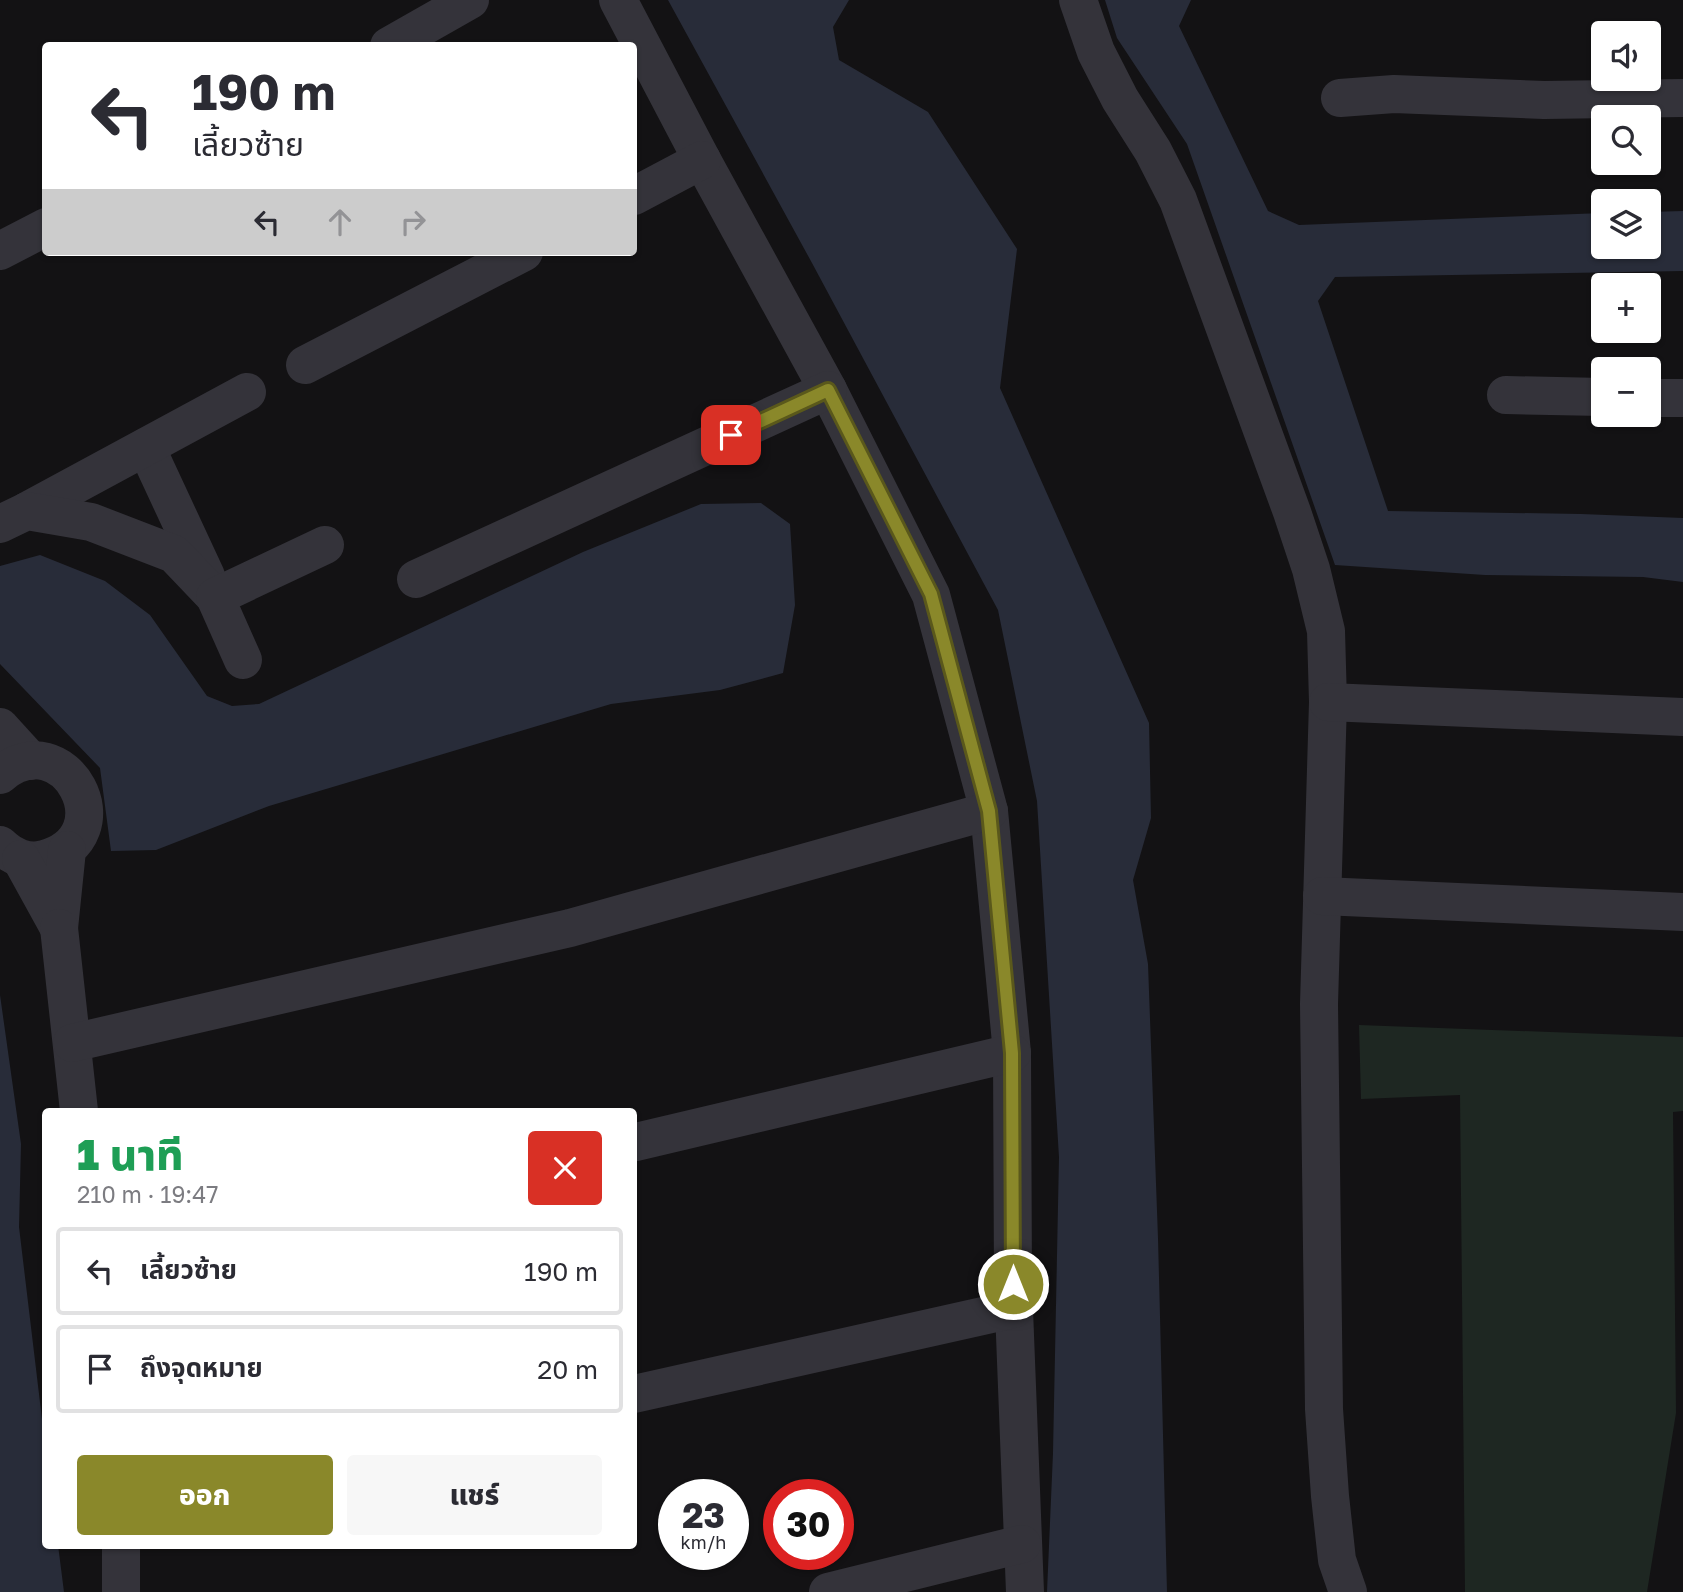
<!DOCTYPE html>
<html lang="th">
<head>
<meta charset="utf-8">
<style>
  :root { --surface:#fff; --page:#f7f7f7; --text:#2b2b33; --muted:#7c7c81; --line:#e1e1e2; --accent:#8a882a }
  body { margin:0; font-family:"Golos Text","Noto Sans Thai",sans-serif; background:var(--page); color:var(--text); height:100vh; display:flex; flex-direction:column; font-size:26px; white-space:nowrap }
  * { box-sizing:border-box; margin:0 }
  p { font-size:23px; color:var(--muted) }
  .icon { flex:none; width:38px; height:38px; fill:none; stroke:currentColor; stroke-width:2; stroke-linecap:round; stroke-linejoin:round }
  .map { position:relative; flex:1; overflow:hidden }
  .details { position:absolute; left:42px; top:1108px; width:595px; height:441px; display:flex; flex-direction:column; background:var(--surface); border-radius:7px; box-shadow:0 2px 5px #0004 }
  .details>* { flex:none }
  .top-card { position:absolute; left:42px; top:42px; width:595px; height:214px; border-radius:7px; box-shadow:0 2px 5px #0004; background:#fff; color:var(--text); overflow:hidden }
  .buttons { position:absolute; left:1591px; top:21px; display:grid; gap:14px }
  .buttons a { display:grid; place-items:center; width:70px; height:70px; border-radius:7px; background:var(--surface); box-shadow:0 2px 5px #0004; font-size:35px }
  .speed { position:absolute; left:658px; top:1479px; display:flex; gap:14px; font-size:35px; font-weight:700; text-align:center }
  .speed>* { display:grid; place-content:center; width:91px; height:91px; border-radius:50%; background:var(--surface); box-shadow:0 2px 5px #0004; line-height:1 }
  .speed small { font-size:18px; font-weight:400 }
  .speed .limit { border:10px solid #d22; background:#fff; color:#111 }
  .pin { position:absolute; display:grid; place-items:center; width:60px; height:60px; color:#fff; margin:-30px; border-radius:14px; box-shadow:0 4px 10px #0006 }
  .me { position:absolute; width:77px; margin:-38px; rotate:0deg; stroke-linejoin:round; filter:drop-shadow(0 0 5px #0008) }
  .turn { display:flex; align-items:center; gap:24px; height:147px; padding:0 35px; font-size:32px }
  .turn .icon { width:91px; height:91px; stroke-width:2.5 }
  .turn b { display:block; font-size:49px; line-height:60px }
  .lanes { display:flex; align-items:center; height:66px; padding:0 35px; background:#0003; justify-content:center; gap:35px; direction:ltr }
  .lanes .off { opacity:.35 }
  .round { display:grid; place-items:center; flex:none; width:74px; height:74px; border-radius:7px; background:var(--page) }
  .headline { display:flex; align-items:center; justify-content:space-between; height:119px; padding:0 35px }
  h1 { font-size:42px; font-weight:800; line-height:52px; color:#1e9e55 }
  .action { display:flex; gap:14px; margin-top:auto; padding:14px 35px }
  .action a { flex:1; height:80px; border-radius:7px; background:var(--accent); color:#fff; font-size:28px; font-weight:800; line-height:80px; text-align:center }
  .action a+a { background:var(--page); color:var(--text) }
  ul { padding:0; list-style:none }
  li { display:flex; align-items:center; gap:21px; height:88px; margin:0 14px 10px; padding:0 21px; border:4px solid var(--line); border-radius:7px }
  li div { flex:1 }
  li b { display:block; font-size:26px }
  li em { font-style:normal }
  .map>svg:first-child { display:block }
</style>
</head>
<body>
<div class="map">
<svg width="1683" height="1592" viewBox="0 0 1683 1592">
  <rect width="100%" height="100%" fill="#131214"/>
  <path fill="#1e2722" d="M1359,1025l324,12v74l-10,1 3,301 -29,179h-182l-5,-497 -99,4z"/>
  <g fill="#282c39">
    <path d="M668,0h181l-16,27 6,33 89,52 89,137 -17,139 149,335 2,95 -18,62 15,84 10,274 9,354h-120l6,-139 6,-296 -22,-356 -39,-191 -186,-347z"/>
    <path d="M1105,0h86l-12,26 89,185 31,14 304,-12v34h45l1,-35 34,-1v60l-348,6 -17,24 70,210 193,3 102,4v64l-40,-5 -158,-2 -150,-10 -148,-421 -70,-106z"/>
    <path d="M761,503l29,21 5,81 -12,68 -63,17 -109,14 -342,102 -113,44 -45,1 -11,-83 -100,-104v-98l40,-11 65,26 45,34 57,81 25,10 27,-2 324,-152 118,-48z"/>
    <path d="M0,995l21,149 -2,83 26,217 1,101h12l6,47h-64z"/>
  </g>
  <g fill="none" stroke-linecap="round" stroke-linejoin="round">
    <g stroke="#34333a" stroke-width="38">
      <path d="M618,0l84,160 126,230 103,205 58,216 23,242 1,231 12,308"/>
      <path d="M1078,0l18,52 24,47 33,52 25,49 114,312 19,57 15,62 2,71 -9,302 5,405 6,87 7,64 11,32"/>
      <path d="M389,46l81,-46"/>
      <path d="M1340,98l54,-4 150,6 139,-2"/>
      <path d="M634,196l68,-36"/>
      <path d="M0,251l46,-24"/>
      <path d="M305,365l219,-113"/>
      <path d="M1506,395l97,2"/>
      <path d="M1648,398h35"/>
      <path d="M146,447l60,129"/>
      <path d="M27,511l220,-119"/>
      <path d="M0,524l27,-13 64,11 83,32 41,43"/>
      <path d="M416,579l412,-189"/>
      <path d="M243,660l-28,-63 110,-52"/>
      <path d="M1328,702l355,15"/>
      <path d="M0,727l31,34"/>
      <path d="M0,775c64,-55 128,61 44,84 -16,5 -33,-3 -44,-14"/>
      <path d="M21,859l38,69 8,-78"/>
      <path d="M1322,896l361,16"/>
      <path d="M59,928l20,183"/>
      <path d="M72,1043l498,-115 419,-117"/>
      <path d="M636,1142l376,-89"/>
      <path d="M634,1394l380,-85"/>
      <path d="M121,1545v47"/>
      <path d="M828,1592l194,-48"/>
    </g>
  </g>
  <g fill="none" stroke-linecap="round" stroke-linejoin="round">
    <defs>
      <path id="route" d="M731,435l97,-45 103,204 58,217 23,242 1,231"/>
    </defs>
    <use href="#route" stroke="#5a581b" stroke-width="18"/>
    <use href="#route" stroke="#8a882a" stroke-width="12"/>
  </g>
</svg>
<div class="buttons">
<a><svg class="icon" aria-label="sound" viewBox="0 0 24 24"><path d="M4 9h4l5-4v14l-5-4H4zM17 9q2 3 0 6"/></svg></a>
<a><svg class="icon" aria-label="search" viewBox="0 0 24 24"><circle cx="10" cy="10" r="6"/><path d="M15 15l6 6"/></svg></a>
<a><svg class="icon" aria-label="layers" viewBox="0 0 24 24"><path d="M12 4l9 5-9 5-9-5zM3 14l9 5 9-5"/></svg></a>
<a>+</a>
<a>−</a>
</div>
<div class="speed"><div>23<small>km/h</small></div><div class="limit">30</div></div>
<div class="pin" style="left:731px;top:435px;background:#d93025"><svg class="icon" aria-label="arrive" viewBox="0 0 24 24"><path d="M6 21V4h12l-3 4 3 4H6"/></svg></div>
<svg class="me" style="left:1013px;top:1284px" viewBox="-20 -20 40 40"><circle r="17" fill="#8a882a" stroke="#fff" stroke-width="3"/><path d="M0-11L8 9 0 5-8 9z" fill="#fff"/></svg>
<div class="top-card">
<div class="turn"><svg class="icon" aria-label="left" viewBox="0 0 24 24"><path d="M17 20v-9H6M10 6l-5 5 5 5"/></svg><div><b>190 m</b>เลี้ยวซ้าย</div></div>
<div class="lanes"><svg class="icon" aria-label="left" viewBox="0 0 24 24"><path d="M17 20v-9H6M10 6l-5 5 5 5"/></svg><svg class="icon off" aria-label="ahead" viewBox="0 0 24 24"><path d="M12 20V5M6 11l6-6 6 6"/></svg><svg class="icon off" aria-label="right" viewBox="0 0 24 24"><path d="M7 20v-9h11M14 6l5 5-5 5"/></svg></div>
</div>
<section class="details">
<div class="headline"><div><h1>1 นาที</h1><p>210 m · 19:47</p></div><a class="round" style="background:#d93025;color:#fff"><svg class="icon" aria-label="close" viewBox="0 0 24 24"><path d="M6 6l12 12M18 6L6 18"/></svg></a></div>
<ul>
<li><svg class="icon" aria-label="left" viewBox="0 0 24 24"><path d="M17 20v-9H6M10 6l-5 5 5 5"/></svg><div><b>เลี้ยวซ้าย</b></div><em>190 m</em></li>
<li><svg class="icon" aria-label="arrive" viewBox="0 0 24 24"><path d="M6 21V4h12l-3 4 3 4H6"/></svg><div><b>ถึงจุดหมาย</b></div><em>20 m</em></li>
</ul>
<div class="action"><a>ออก</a><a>แชร์</a></div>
</section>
</div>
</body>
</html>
